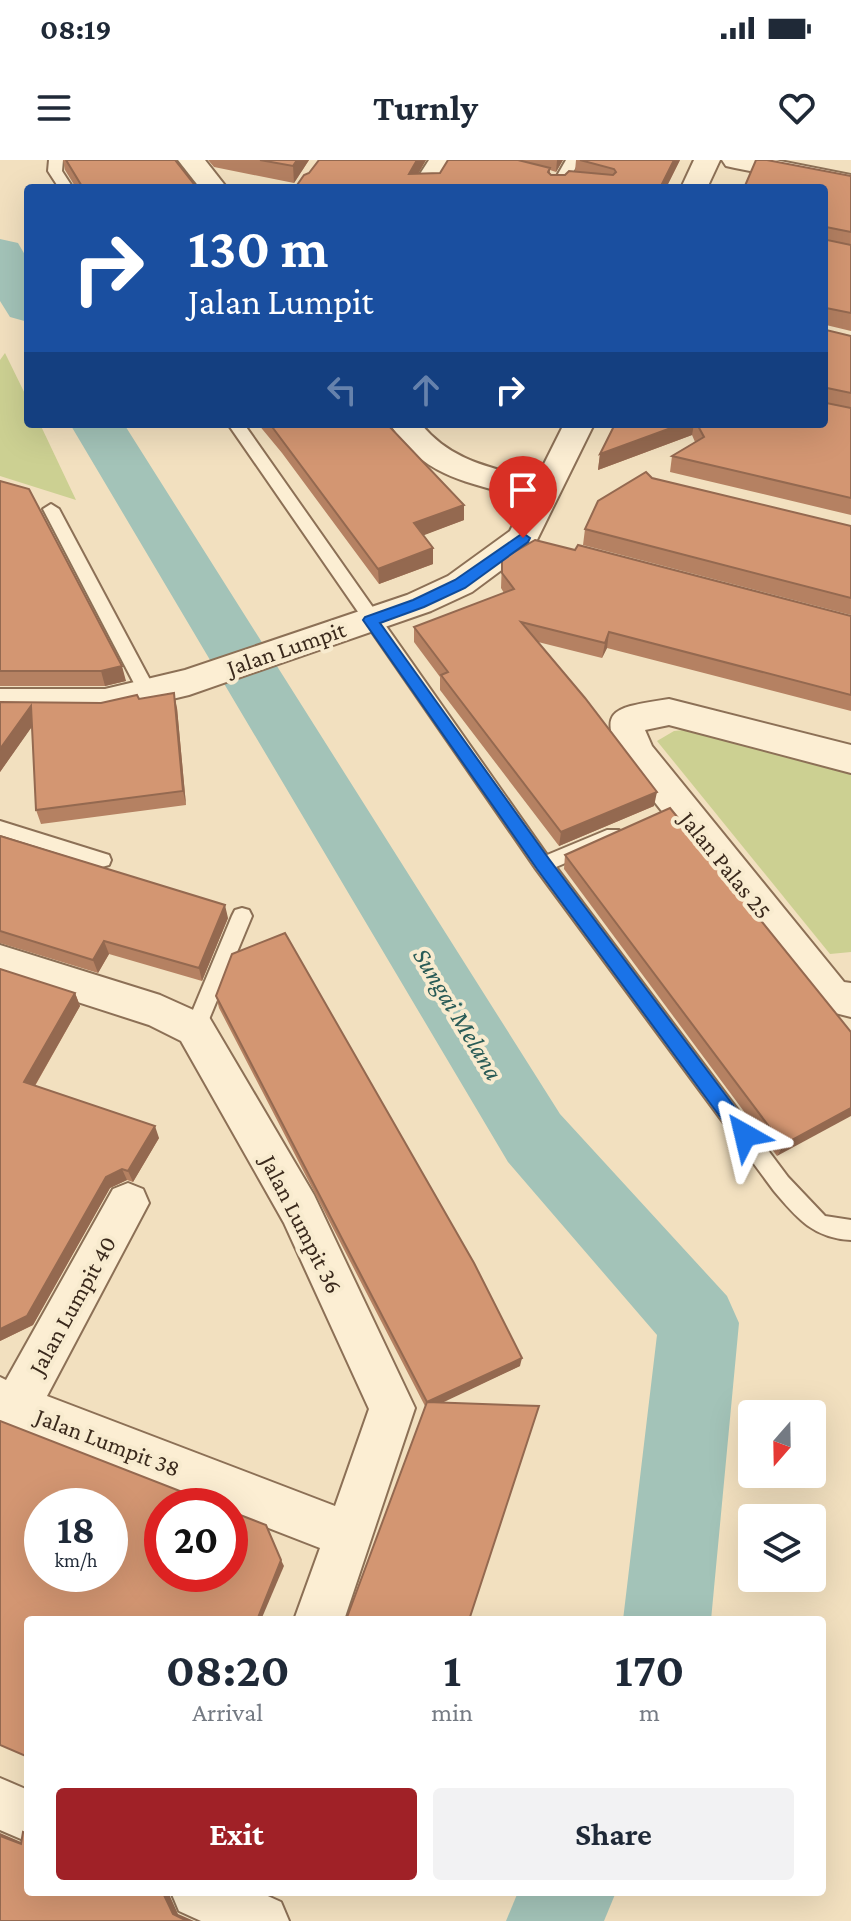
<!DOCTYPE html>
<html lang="en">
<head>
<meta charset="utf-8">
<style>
  :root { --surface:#fff; --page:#f2f2f3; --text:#1f2937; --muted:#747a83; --accent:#a02127 }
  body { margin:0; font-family:"Crimson Pro",serif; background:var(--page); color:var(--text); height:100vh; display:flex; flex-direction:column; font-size:30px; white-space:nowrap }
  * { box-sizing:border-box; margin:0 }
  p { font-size:26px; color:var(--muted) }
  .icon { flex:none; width:44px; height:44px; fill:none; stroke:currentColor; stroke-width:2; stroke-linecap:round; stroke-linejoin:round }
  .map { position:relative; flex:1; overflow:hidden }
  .details { position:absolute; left:24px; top:1456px; width:802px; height:280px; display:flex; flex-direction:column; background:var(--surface); border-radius:8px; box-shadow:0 8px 32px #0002 }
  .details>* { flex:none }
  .banner { position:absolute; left:24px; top:24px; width:804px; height:244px; border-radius:8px; box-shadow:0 8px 32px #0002; background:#1a4fa0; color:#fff; overflow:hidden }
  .needle { width:52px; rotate:200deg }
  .controls { position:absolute; left:738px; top:1240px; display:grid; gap:16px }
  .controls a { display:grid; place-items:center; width:88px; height:88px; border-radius:8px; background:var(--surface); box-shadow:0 8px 32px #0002; font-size:40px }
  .speed { position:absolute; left:24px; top:1328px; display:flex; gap:16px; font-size:40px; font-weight:700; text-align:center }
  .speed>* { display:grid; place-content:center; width:104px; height:104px; border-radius:50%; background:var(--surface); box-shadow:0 8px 32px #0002; line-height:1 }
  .speed small { font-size:20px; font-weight:400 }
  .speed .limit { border:12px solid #d22; background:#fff; color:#111 }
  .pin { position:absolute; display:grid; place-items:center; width:68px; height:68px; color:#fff; margin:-82px -34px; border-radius:50% 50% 50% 0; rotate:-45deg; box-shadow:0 0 8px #0007 }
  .pin .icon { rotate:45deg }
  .me { position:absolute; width:88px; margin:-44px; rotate:323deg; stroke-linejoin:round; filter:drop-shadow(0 0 6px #0008) }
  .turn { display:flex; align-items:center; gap:28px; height:168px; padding:0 32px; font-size:36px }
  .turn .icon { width:104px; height:104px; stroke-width:2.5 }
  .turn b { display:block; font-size:56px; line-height:68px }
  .lanes { display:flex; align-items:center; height:76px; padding:0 32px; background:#0003; justify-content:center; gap:40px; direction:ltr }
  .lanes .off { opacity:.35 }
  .eta { display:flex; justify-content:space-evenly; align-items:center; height:136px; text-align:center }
  .eta b { font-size:48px; font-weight:700; line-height:56px }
  .primary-button { display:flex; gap:16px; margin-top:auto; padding:16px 32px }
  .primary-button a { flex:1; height:92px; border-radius:8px; background:var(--accent); color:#fff; font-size:32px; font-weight:700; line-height:92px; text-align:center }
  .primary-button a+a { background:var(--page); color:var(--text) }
  .status { display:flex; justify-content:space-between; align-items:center; height:56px; padding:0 40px; background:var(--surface); direction:ltr }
  .status svg { height:22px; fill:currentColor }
  header { display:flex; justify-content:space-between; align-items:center; height:104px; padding:0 32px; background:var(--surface); font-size:36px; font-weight:700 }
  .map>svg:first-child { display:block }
</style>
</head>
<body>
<div class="status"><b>08:19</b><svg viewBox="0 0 49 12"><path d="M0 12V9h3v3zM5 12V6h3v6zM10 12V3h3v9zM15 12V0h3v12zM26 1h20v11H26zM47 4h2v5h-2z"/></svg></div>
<header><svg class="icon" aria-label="menu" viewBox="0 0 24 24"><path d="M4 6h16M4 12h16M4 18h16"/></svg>Turnly<svg class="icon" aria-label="heart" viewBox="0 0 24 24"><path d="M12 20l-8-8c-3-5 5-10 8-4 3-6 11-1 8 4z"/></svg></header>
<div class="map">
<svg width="851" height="1761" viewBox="0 0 851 1761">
  <rect width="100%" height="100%" fill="#f2e0bf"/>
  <g fill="#ccd092">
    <path d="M5,193l23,47v24h12l36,76 -76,-24v-116z"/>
    <path d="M694,569l157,40v183l-21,2 -173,-213 17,-10z"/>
  </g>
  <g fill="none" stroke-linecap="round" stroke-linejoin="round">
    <g fill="#a3c3b8" fill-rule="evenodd">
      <path d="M0,79l18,4 10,17v62l-18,-5 -10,-16z"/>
      <path d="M70,264h54l436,690 167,182 12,27 -28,297h-88l34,-285 -149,-173z"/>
      <path d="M518,1732h98l-12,29h-98z"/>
    </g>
    <defs>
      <g id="service">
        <path d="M49,0h14l-1,11 11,17h-14l-11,-17z"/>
        <path d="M566,0h14l-16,28h-14z"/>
        <path d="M228,264h16l303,431 60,-25h12l3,5 -3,5 -63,27 232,310 37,39 26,4v20c-38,-2 -54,-22 -77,-49l-238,-322z"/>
        <path d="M51,344l8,5 97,182 -3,5h-12l-3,-5 -95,-182z"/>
        <path d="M0,661l109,34 2,5 -2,5 -7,2 -102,-32z"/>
        <path d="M242,748l7,2 3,6 -47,113 -3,6 -7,3 -7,-3 -3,-6 47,-113 3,-6z"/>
      </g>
      <g id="minor">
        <path d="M178,0h27l22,28h-27z"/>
        <path d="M429,0h26l-18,28h-26z"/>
        <path d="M694,0h26l-13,28h-26z"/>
        <path d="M722,0h53l76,15v16l-116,-23 -9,-2z"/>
        <path d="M390,264h31c31,38 70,43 115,56l28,-56h30l-60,122 -62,46 -41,19 -242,84 -84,20h-105v-26h105l80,-19 222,-75 41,-19 62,-45 16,-32c-58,-18 -101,-20 -136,-75z"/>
        <path d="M669,539l182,46v28l-182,-48 -24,5 7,16 192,236 7,1v34l-32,-8 -193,-243c-32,-58 -13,-58 43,-67z"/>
        <path d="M0,785l160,50 49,22 105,178 101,213 -71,212h-50l26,-72 -90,-35v-7h-17l-213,-83v-46l6,3 107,-191 15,-6 15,6 6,14 -102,193 288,110 34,-97 -85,-186 -103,-182 -32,-16 -149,-48z"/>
        <path d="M0,1618l28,12v52l-28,-12z"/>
        <path d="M171,1732h88l22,10 8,19h-88l-22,-10z"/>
      </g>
    </defs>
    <use href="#service" stroke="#8c7056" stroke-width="4"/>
    <use href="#minor" stroke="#8c7056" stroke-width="4"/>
    <use href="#service" fill="#fceed3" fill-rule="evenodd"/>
    <use href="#minor" fill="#fceed3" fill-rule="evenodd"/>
  </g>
  <g fill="#b58162">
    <path d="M63,0h112l22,28h-121l-11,-18z"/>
    <path d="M208,0h101l-15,23 -80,-16z"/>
    <path d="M319,0h107l-8,14 22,-1 8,-13h115l-7,12 -6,-2v4l1,1h14l10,-4 1,-11h104l-14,28 -357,-15z"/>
    <path d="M851,16v155l-25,-6v5l25,6v179l-181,-43 2,-16 23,-14 -3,-7 -94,35 2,-16 15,-30h209v-236z"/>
    <path d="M258,264h129l77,96 -41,15 10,29 -54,20 -97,-131z"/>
    <path d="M652,318l199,48v89l-268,-70 2,-16z"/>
    <path d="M0,321l126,200 -21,5h-105z"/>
    <path d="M575,390l276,66v95l-244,-63 -5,10 -64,-16 116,164 -95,40 -119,-156v-13l-26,-35v-15l90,-34 -3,-5 1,-29z"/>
    <path d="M139,539l38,9 9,97 -145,19 -5,-14 -4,-84 -32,46v-70l101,1z"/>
    <path d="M0,676l228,82 -26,63 -93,-27 -11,19 -98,-30z"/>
    <path d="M565,695l286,177 -74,124 -213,-287z"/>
    <path d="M0,809l75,24 5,13 -45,80 124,52 -26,44 -6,-2 -17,8 -77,137 -33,16z"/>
    <path d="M216,836l304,370 -78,36 95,12 -112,-8 -206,-398z"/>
  </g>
  <g fill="#946950">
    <path d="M297,0h12l-15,23 -1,-17z"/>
    <path d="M417,0h9l-16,28 -1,-14z"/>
    <path d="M557,0h6l-7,12z"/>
    <path d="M674,0h6l-14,28h-6z"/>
    <path d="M682,264h12l-2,11 -94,35 2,-16z"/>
    <path d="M464,345v15l-50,19v-16z"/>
    <path d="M433,388v16l-54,20 -1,-15z"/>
    <path d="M609,472l-2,16 -5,10 3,-15z"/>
    <path d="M122,506l4,15 -21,5 -4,-15z"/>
    <path d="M174,533l3,15 9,97 -3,-14z"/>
    <path d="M31,546l5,15 -36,51v-23z"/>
    <path d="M657,632l-3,14 -95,40 2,-14z"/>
    <path d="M225,745l3,13 -26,63 -3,-13z"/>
    <path d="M104,781l5,13 -11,19 -5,-13z"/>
    <path d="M75,833l5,13 -50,88 -6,-12z"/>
    <path d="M851,948v8l-74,40 6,-11z"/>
    <path d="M155,966l4,12 -26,44 -5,-11z"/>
    <path d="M122,1009l5,11 -17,8 -77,137 -33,16v-12l106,-152z"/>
    <path d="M522,1198l-2,8 -93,44v-8z"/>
    <path d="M281,1400l3,6 -23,54h-4z"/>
    <path d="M0,1673l28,12 -7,-1 -21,-8z"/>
    <path d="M158,1732h5l6,2 9,20 16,7h-7l-14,-7z"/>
  </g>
  <g fill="#d39672" stroke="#946950" stroke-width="2" fill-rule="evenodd">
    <path d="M66,0h109l22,28h-114z"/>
    <path d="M260,0h37l-4,6z"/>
    <path d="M319,0h98l-8,14 31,-1 8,-13h70l32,8 -2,4 3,3h14l4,-4 44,4 3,-3 -2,-3 -34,-9h94l-14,28h-365l9,-13 5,-2z"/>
    <path d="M756,0h11l84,16v56l-25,-5 1,13 24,5v68l-25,-5v22l25,6v57l-24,-5 -1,15 25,5v90l-179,-42 32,-19 -7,-13h127v-236h-80z"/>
    <path d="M270,264h117l77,81 -50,18 19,25 -55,21z"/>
    <path d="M615,264h67l-82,30z"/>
    <path d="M646,312l6,6 199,48v72l-266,-69 13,-28z"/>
    <path d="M0,321l29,8 93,177 -21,5h-101z"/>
    <path d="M535,380l40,10 3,-5 273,71v79l-242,-63 -4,11 -84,-21 64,76 72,94 -96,40 -120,-157 7,-3 -34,-45 100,-38 -12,-16v-14z"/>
    <path d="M174,533l9,98 -147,19 -5,-104 -31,43v-47l101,1 36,-8 2,4z"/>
    <path d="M670,648l181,224v76l-68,37 -218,-290z"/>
    <path d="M0,676l225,69 -26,63 -95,-27 -11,19 -93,-29z"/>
    <path d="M285,773l189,330 48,95 -95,44 -211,-406 16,-42z"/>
    <path d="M0,809l75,24 -51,89 131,44 -27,45 -6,-2 -16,8 -79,139 -27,13z"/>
    <path d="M427,1242l112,4 -70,214h-123z"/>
    <path d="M0,1261l208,81 16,1 1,3h-63v68h68v-63l36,14 15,35 -24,60h-229v137l-28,-12zM42,1346h68v68h-68z"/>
    <path d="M23,1672l5,2v58h130l6,3 9,19 14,7h-187v-85l21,8z"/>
  </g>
  <path fill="#1a73e8" stroke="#114b97" stroke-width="2" d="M523,373l7,5 -2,4 -63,46 -41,19 -44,16 169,236 202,270 3,6 -3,6 -6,2 -7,-2 -201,-272 -174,-249 2,-3 48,-17 42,-20z"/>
  <g text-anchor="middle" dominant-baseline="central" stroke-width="8" stroke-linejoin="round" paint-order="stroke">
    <g font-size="24" fill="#3a291c" stroke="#f8ebcf">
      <text transform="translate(286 488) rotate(-19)">Jalan Lumpit</text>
      <text transform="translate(726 705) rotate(51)">Jalan Palas 25</text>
      <text transform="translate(302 1064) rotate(63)">Jalan Lumpit 36</text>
      <text transform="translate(72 1145) rotate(-61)">Jalan Lumpit 40</text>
      <text transform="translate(108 1282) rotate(21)">Jalan Lumpit 38</text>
    </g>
    <g font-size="26" font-style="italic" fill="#295b56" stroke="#f8ebcf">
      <text transform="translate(458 854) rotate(59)">Sungai Melana</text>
    </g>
  </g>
</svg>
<div class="controls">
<a><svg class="needle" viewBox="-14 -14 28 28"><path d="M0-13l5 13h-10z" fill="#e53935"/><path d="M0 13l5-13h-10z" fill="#747a83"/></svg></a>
<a><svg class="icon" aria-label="layers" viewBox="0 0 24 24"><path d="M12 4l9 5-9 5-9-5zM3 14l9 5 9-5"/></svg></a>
</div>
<div class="speed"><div>18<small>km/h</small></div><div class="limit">20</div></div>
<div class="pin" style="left:523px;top:378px;background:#d93025"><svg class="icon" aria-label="arrive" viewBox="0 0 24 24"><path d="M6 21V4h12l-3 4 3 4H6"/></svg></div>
<svg class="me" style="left:745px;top:975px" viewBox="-20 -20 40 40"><path d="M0-17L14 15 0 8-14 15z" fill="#1a73e8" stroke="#fff" stroke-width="4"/></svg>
<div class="banner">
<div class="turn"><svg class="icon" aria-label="right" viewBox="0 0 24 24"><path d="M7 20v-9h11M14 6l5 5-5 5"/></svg><div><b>130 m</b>Jalan Lumpit</div></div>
<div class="lanes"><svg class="icon off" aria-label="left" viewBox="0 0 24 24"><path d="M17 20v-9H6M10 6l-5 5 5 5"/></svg><svg class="icon off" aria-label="ahead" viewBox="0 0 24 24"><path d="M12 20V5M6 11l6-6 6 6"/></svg><svg class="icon" aria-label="right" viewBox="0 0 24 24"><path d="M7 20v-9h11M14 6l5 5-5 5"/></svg></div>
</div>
<section class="details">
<div class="eta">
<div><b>08:20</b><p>Arrival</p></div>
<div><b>1</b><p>min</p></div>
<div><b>170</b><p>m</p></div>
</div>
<div class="primary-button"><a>Exit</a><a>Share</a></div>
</section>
</div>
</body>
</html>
